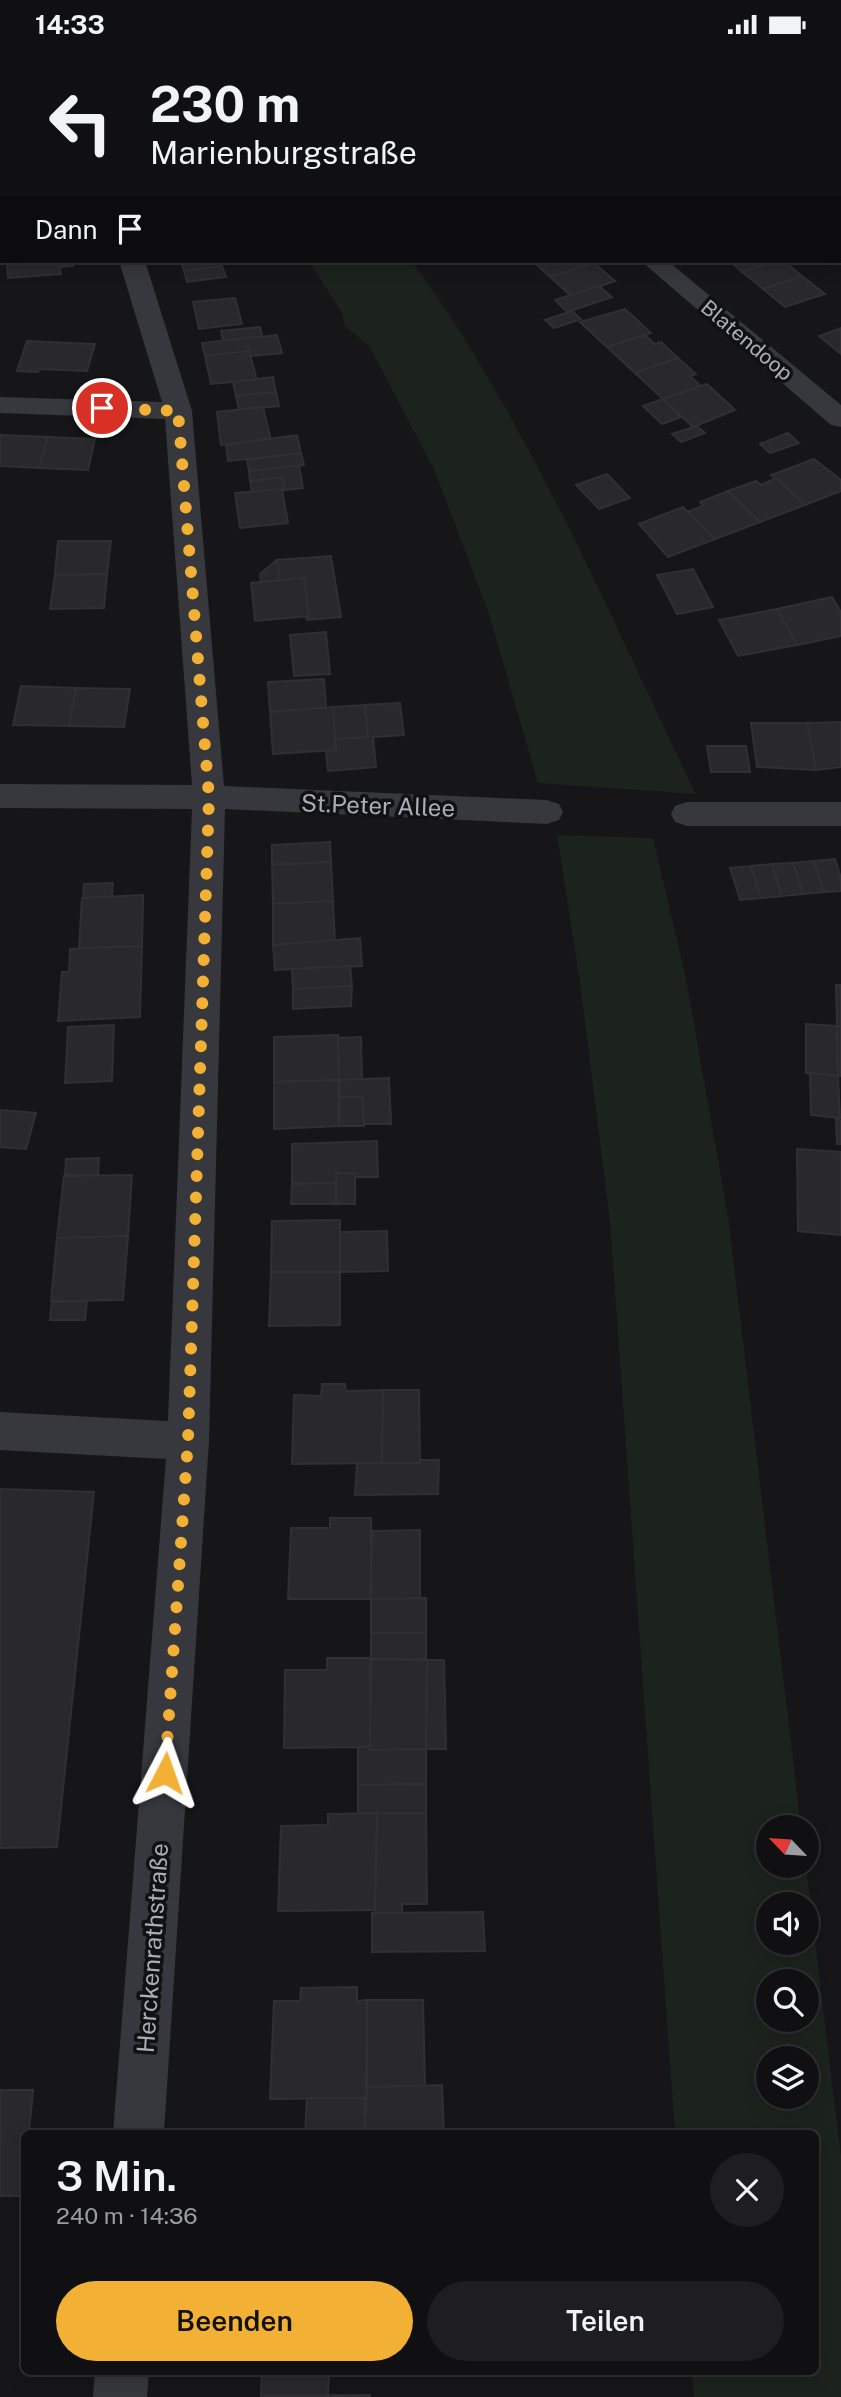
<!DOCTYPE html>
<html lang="de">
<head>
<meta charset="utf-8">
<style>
  :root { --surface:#101012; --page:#1e1e20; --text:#f1f3f6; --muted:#9c9d9f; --line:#303032; --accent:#f2b134 }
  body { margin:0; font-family:"Public Sans",sans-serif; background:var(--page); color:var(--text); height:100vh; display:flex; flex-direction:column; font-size:26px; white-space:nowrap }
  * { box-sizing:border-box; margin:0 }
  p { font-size:23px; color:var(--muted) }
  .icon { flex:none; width:38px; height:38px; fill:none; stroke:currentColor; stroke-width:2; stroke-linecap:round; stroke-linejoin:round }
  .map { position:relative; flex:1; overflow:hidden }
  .panel { position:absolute; left:21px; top:2081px; width:798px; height:245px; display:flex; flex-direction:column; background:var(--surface); border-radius:10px; box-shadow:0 4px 18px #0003,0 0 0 2px var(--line) }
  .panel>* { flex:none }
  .top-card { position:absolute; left:0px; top:0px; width:842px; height:214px; box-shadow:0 4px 18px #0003,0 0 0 2px var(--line); background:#101012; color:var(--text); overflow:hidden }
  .needle { width:46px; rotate:295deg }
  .buttons { position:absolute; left:756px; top:1766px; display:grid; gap:14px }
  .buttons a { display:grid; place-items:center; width:63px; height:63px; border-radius:50%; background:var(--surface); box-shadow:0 4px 18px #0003,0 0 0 2px var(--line); font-size:35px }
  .pin { position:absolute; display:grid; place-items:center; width:60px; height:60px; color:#fff; margin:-30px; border:4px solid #fff; border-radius:50%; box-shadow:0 2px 7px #0007 }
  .me { position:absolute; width:77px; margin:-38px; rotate:4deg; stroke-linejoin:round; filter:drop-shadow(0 0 5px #0008) }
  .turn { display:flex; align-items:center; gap:24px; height:147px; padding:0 35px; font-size:32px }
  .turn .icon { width:91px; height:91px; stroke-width:2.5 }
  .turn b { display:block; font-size:49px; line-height:60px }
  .then { display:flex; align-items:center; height:66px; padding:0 35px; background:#0003; gap:14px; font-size:26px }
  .round { display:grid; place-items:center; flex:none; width:74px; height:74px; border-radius:37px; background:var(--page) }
  .overview { display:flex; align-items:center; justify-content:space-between; height:119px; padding:0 35px }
  h1 { font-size:42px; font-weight:600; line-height:52px }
  .action { display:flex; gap:14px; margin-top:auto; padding:14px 35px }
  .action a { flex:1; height:80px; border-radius:42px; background:var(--accent); color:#111; font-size:28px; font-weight:600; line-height:80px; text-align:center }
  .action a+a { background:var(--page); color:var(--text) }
  .status { display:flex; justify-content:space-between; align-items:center; height:49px; padding:0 35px; background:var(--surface); direction:ltr }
  .status svg { height:19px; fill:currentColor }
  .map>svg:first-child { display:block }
</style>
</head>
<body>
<div class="status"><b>14:33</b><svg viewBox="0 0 49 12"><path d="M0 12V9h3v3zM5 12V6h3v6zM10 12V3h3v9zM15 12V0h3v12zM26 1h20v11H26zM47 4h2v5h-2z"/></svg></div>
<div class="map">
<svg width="841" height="2348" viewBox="0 0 841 2348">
  <rect width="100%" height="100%" fill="#161618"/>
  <g fill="#1c231d" fill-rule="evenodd">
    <path d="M309,212h103c118,163 196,352 284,533l-158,-11 -49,-169 -55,-145 -65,-123 -24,-20 -3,-13z"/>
    <path d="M557,786l96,3 32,136 43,242 73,611h-33v38l38,1 35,291v240h-147l-2,-26h124v-238h-141l-65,-912 -30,-239zM768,1855h39v39h-39zM768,1932h39v38h-39zM768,2009h39v39h-39z"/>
  </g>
  <g fill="#29292c" stroke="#303034" stroke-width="2">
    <path d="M7,212h65l1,5 -13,1 1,7 -53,4z"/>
    <path d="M181,212h39l2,5 -38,5z"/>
    <path d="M533,212h59l2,2 -44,14z"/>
    <path d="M729,212h47l-34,11z"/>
    <path d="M776,212h8l18,15 -39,13 -21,-17z"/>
    <path d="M594,214l21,18 -44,15 -21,-19z"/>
    <path d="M222,217l4,11 -39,5 -3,-11z"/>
    <path d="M802,227l23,18 -40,13 -22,-18z"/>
    <path d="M599,237l13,11 -45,15 -12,-12z"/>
    <path d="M235,249l7,26 -43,5 -6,-27z"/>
    <path d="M625,260l26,24 -44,14 -27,-25z"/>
    <path d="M572,262l9,8 -27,9 -9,-8z"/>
    <path d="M260,278l2,9 -39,5 -2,-10z"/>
    <path d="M841,279v26l-22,-18z"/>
    <path d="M277,286l5,18 -31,3 -2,-5 -44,5 -3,-13z"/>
    <path d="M645,286l10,9 6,-2 17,16 -43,15 -28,-26z"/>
    <path d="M27,292l42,2 26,1 -8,27 -48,-2 -1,3 -21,-1z"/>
    <path d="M249,302l8,29 -46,4 -6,-28z"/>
    <path d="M678,309l18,16 -6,2 11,10 -38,13 -28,-26z"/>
    <path d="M273,328l3,15 -40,4 -3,-14z"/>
    <path d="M707,335l28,26 -42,17 -30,-28z"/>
    <path d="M276,343l3,14 -40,4 -3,-14z"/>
    <path d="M663,350l18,18 -19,7 -19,-18z"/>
    <path d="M263,358l8,33 -50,5 -4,-33z"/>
    <path d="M697,377l8,7 -24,9 -9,-8z"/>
    <path d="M788,384l11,10 -29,10 -10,-9z"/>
    <path d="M0,386l48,2 -9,31 -39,-2z"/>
    <path d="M297,386l4,18 -73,8 -2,-16z"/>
    <path d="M48,388l47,2 -7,31 -49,-2z"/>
    <path d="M301,404l3,12 -55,6 -2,-11z"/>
    <path d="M814,410l27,21v11l-36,14 -34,-30z"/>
    <path d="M299,417l4,22 -18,2 -3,-13 -32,4 -1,-10 55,-6z"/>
    <path d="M607,425l23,24 -31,11 -23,-24z"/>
    <path d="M282,428l3,13 -33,2 -2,-11z"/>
    <path d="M776,429l29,27 -45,17 -32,-31 28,-10 5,4z"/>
    <path d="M282,440l6,34 -48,5 -5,-35z"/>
    <path d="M728,442l32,31 -45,17 -28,-27 16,-6 -3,-4z"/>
    <path d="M683,458l32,32 -47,18 -29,-33z"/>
    <path d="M58,492h53l-4,33 -52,1z"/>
    <path d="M331,507l10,61 -34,3 -1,-3 3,-1 -5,-38 -24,2 -3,-20z"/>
    <path d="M277,511l3,20 -19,2 -1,-8z"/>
    <path d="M693,520l20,38 -36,7 -20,-39z"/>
    <path d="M107,525l-3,34 -54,1 5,-34z"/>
    <path d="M304,529l5,38 -54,5 -4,-38z"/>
    <path d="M832,548l9,15v24l-44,9 -20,-36z"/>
    <path d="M777,560l20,36 -59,11 -19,-36z"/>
    <path d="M326,583l4,42 -36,2 -4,-41z"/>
    <path d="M324,630l2,29 -56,4 -2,-30z"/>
    <path d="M21,637l55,2 -7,38 -56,-1z"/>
    <path d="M76,639l54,1 -6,38 -55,-1z"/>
    <path d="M400,654l4,32 -31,2 3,30 -48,4 -2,-20 10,-1 -1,-11 33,-2 -4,-32z"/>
    <path d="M365,656l3,32 -33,2 -2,-32z"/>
    <path d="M333,658l3,43 -63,4 -3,-42z"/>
    <path d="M841,673v45l-25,3 -9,-47z"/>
    <path d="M751,674h56l9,47 -59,-3z"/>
    <path d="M707,697h39l4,26h-39z"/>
    <path d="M330,793l1,20 -59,3v-20z"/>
    <path d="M835,810l6,19v13l-17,1 -10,-31z"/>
    <path d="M814,812l10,31 -21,2 -10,-31z"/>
    <path d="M331,813l2,39 -60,3 -1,-39z"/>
    <path d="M793,814l10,31 -21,2 -10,-32z"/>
    <path d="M772,815l10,32 -21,2 -10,-32z"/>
    <path d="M751,817l10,32 -21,2 -10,-32z"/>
    <path d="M113,834l-1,14 -29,1 1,-14z"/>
    <path d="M143,846l-1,51 -63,2 3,-50z"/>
    <path d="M333,852l2,41 -62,3v-41z"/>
    <path d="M360,889l2,28 -87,4 -2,-25z"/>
    <path d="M142,897l-2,71 -82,4 4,-49h7l1,-23z"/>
    <path d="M350,917l2,20 -59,3 -1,-20z"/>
    <path d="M836,936h5v41h-4z"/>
    <path d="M352,937l-1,20 -58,3v-20z"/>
    <path d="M806,975l31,2 1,50 -32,-3z"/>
    <path d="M114,976l-2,56 -47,2 3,-56z"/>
    <path d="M837,977h4v50h-3z"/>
    <path d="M338,986l1,45 -65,2v-45z"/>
    <path d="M361,988l1,43h-23l-1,-42z"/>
    <path d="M810,1024l28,3 2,42 -29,-3z"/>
    <path d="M389,1029l2,46h-27l-1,-27h-24v-17z"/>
    <path d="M339,1031v46l-65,3v-47z"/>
    <path d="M339,1048h24l1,29h-25z"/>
    <path d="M0,1061l36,3 -10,36 -26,-2z"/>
    <path d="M836,1069l5,3v23h-4z"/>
    <path d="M377,1092l1,36h-24l1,-4h-19v10l-44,1v-40z"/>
    <path d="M797,1100l44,3v83l-43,-4z"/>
    <path d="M99,1109l-1,17h-33l1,-16z"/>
    <rect x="336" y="1124" width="19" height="31"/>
    <path d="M132,1126l-4,61 -71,2 7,-62z"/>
    <path d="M336,1134v21h-45l1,-20z"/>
    <path d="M340,1171v52h-69l1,-51z"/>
    <path d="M387,1182l1,40 -48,1v-40z"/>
    <path d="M128,1187l-5,64 -72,1 6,-63z"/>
    <path d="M271,1223h69v53l-71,1z"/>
    <path d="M87,1252l-2,19h-35l2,-18z"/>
    <path d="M322,1335h23l1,7 37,-1 -1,73 -90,1 2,-69 27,1z"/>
    <path d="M383,1341h36l1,73h-38z"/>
    <path d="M420,1411h19l-1,34 -83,1 2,-32h63z"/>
    <path d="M0,1440l94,3 -37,355 -57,1z"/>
    <path d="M330,1469h41v81h-83l3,-71h39z"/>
    <path d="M420,1481v69h-49l1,-68z"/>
    <path d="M426,1549v35h-55v-34z"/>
    <rect x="371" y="1584" width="55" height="26"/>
    <path d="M327,1609h43v89l-86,1 1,-78h42z"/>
    <path d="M371,1610l56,1 -1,89 -56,1z"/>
    <path d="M427,1611h17l2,89h-20z"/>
    <path d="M358,1698h12v3l56,-1v35l-68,1z"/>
    <path d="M426,1735v29h-68v-28z"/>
    <path d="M377,1764h49l1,91h-25v9h-28z"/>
    <path d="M377,1764l-2,97 -97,1 3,-85 47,-1v-11z"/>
    <path d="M483,1863l2,39 -113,1v-39z"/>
    <path d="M357,1938v14l10,-1 -1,98 -96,1 4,-98h26l1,-13z"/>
    <path d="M367,1951h56l2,86 -58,1z"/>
    <path d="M442,2036l2,48h-79l2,-46z"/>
    <path d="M0,2041h33l-4,43h-5l-1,63h-23z"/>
    <path d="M307,2049h58v35h-60z"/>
    <path d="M262,2322h67l-1,25h-67z"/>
    <path d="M370,2346v2h-109v-1z"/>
  </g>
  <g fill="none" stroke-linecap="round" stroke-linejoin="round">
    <g fill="#37383d" fill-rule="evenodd">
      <path d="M31,0h22l1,2h-22z"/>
      <path d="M401,0h23l1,2h-23z"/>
      <path d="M119,212h26l47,150 32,375 323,14 12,4 4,8 -4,8 -12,4 -322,-15 -16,632 -45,692h-51l53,-674 -166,-9v-38l168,9 24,-612 -192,-1v-24l192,1 -27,-366 -165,-6v-16l162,5z"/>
      <path d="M641,212h27l173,144v22l-10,-2z"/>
      <path d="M687,753h154v24h-154l-12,-4 -4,-8 4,-8z"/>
      <path d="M95,2322h54l-2,26h-54z"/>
    </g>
  </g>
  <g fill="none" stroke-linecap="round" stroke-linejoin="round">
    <path stroke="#f2b134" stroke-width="12" stroke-dasharray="0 21.6" d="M102,359l76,3 31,386 -21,644 -23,332"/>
  </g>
  <g text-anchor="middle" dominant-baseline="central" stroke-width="7" stroke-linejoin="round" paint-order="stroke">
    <g font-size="21" fill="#a8adb8" stroke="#111113">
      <text transform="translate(747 291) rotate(40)">Blatendoop</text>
    </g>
    <g font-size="24" fill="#a8adb8" stroke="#111113">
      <text transform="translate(378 756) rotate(2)">St.Peter Allee</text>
      <text transform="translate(152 1899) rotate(-86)">Herckenrathstraße</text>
    </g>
  </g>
</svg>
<div class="buttons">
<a><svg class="needle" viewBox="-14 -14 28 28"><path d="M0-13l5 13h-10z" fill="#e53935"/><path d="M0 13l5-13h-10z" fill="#9c9d9f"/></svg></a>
<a><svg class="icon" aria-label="sound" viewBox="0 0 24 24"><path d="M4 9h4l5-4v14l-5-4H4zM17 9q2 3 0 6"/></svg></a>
<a><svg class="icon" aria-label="search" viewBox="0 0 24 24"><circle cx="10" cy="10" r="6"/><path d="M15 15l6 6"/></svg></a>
<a><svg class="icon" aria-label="layers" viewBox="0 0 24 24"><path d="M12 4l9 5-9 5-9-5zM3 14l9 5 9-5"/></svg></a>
</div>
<div class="pin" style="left:102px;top:359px;background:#d93025"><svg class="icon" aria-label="arrive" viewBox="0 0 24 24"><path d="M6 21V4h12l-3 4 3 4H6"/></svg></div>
<svg class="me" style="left:165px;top:1724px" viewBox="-20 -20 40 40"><path d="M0-17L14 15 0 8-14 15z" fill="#f2b134" stroke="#fff" stroke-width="4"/></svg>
<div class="top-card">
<div class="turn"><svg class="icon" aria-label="left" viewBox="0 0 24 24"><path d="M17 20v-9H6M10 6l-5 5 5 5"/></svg><div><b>230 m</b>Marienburgstraße</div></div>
<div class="then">Dann<svg class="icon" aria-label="arrive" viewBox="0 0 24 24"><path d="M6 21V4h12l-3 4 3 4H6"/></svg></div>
</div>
<section class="panel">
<div class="overview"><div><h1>3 Min.</h1><p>240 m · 14:36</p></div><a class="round"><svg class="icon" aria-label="close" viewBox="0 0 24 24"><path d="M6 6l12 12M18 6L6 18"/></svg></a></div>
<div class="action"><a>Beenden</a><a>Teilen</a></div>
</section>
</div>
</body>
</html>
